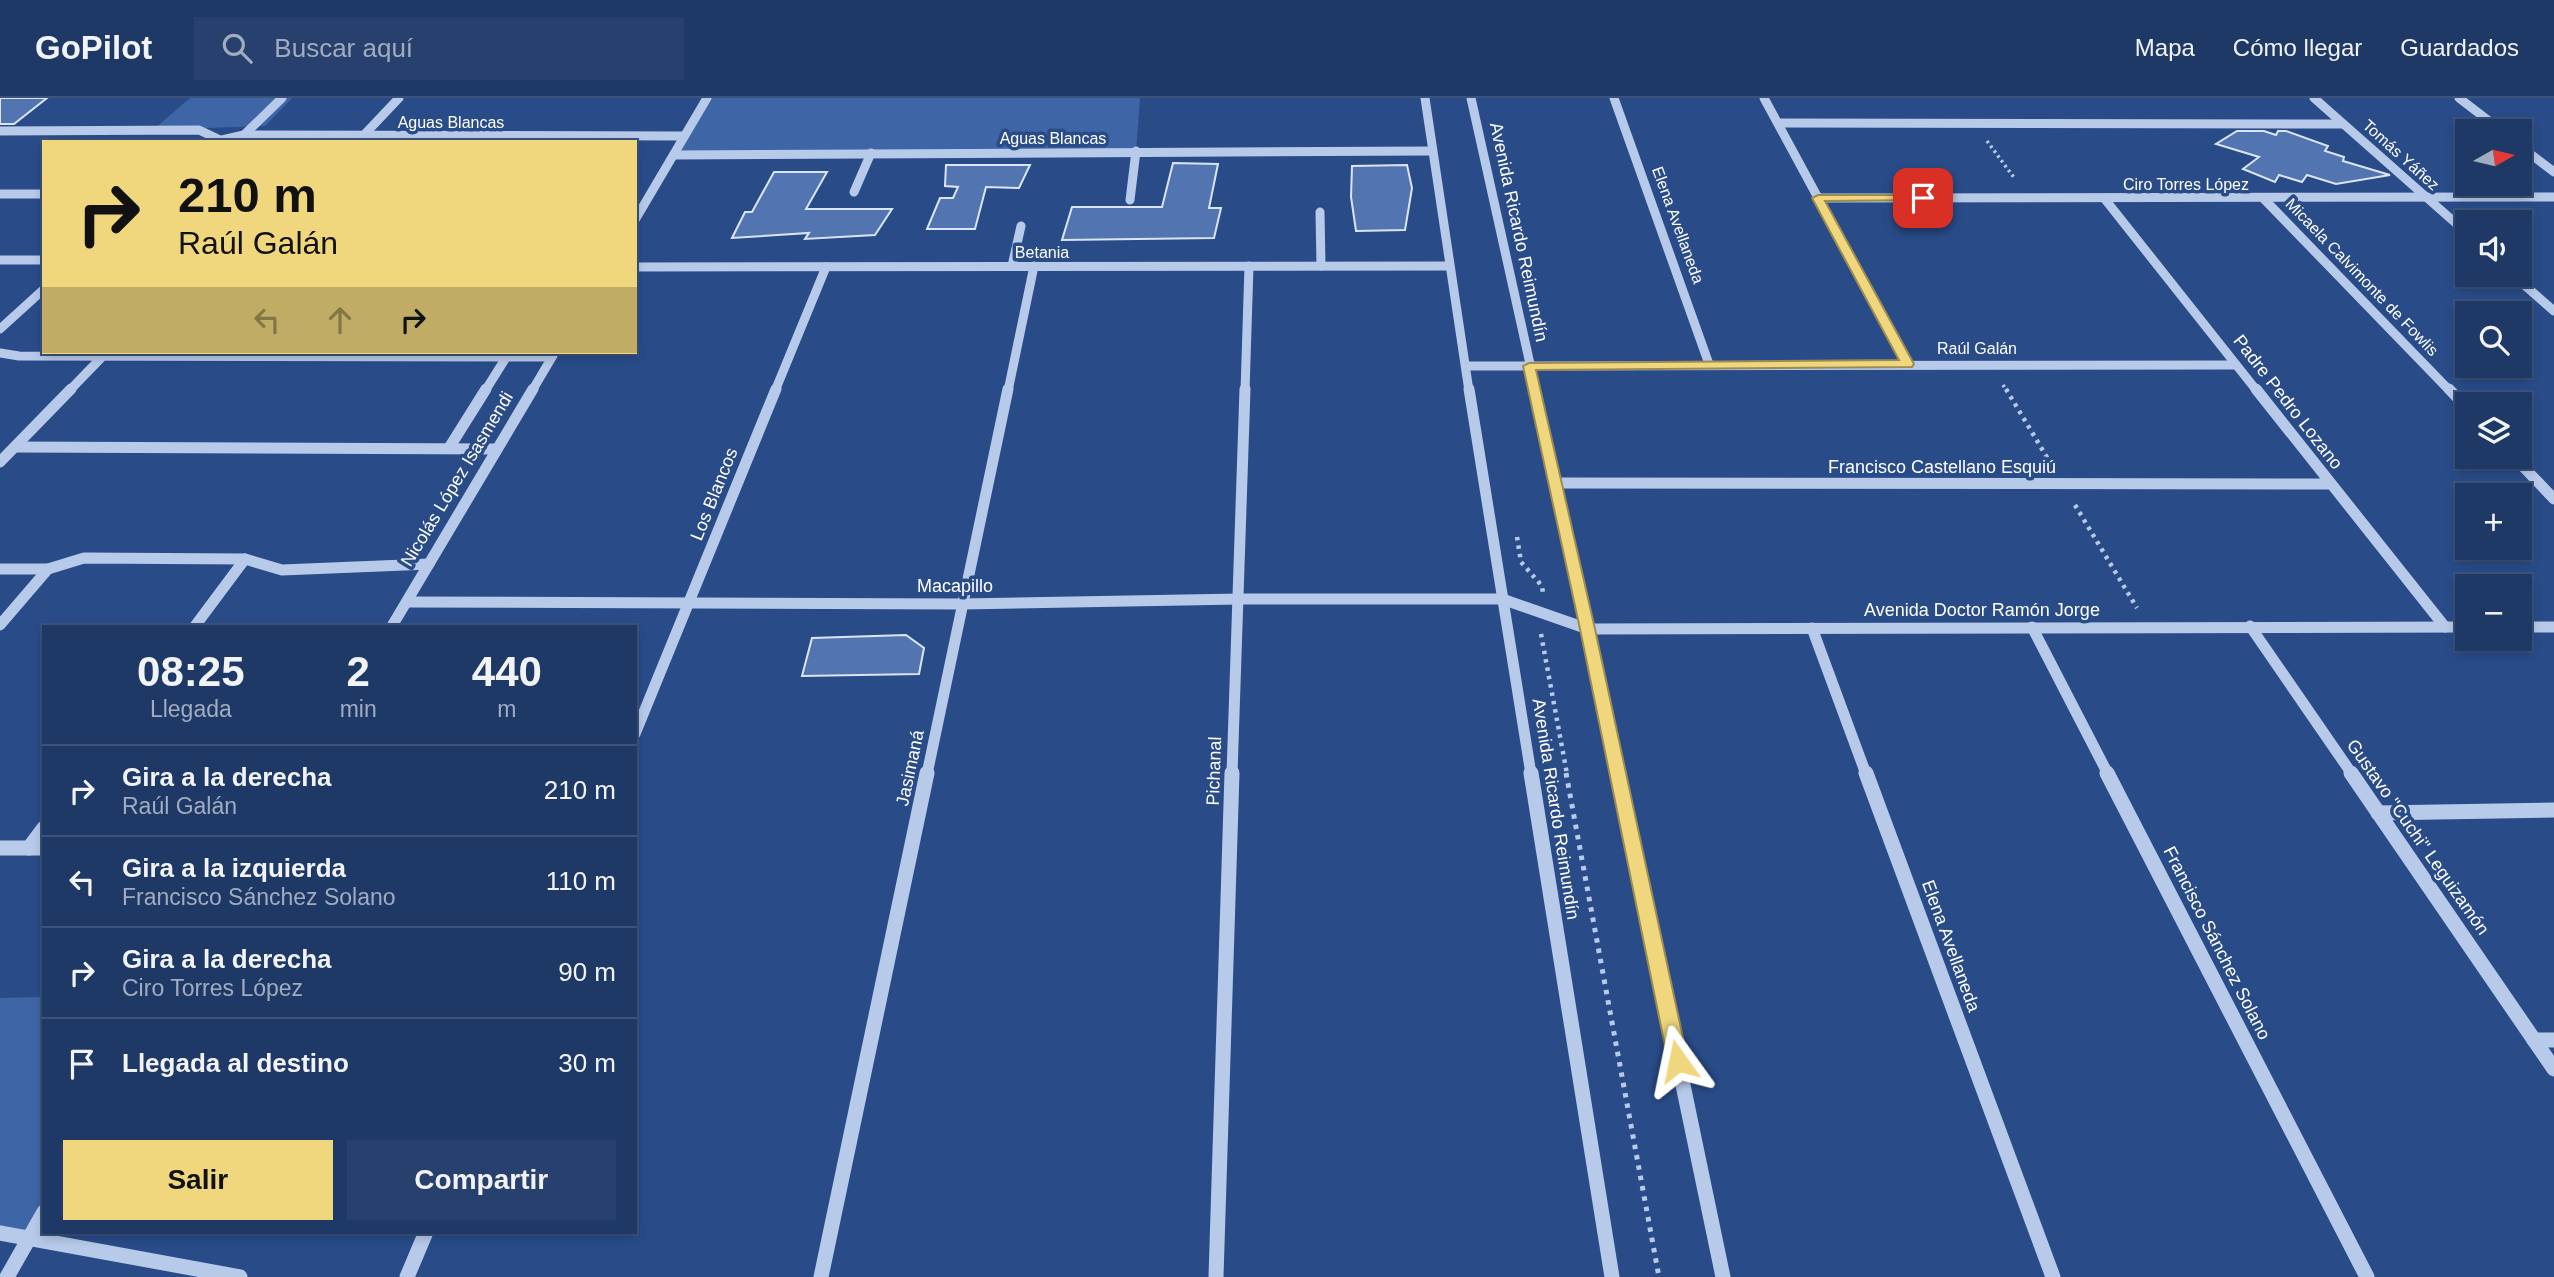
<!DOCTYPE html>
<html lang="es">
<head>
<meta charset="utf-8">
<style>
  :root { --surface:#1f3967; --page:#27406d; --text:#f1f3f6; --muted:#a1acc0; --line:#3c537b; --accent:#f0d77e }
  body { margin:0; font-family:Arial,sans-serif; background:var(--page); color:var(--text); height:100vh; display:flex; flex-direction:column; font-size:26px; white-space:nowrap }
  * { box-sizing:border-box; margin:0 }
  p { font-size:23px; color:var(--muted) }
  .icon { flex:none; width:38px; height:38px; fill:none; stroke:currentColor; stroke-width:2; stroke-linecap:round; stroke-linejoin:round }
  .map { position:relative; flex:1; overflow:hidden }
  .panel { position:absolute; left:42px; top:527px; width:595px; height:609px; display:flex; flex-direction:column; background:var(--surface); border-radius:0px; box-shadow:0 4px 10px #0003,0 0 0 2px var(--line) }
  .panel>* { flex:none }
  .top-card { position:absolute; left:42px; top:42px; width:595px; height:214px; border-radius:0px; box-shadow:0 4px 10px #0003,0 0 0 2px var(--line); background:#f0d77e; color:#111; overflow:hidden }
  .needle { width:46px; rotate:82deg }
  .controls { position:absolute; left:2455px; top:21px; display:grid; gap:14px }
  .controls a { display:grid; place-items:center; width:77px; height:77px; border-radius:0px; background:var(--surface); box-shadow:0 4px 10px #0003,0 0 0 2px var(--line); font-size:35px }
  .pin { position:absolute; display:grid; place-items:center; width:60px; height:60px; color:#fff; margin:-30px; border-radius:14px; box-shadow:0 4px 10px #0006 }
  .me { position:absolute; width:77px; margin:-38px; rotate:348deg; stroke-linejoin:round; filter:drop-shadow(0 0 5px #0008) }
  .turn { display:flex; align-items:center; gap:24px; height:147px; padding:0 21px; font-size:32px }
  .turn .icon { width:91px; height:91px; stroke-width:2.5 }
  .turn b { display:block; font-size:49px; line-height:60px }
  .lanes { display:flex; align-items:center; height:66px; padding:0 21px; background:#0003; justify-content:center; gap:35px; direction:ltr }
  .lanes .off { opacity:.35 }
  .eta { display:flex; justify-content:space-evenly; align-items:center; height:119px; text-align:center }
  .eta b { font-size:42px; font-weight:800; line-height:49px }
  .action { display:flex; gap:14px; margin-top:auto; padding:14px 21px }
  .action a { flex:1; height:80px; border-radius:0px; background:var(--accent); color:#111; font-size:28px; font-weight:800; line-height:80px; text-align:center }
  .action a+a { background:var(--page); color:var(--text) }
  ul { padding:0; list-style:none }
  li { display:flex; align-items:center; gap:21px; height:91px; padding:0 21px; border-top:2px solid var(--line) }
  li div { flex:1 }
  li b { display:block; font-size:26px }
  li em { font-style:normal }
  header { display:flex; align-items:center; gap:42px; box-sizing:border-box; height:98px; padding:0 35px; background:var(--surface); border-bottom:2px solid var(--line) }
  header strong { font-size:33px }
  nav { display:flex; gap:38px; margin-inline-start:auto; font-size:24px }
  .search { width:490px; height:63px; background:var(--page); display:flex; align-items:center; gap:18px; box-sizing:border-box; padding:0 24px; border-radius:0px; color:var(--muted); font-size:26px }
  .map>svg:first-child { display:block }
</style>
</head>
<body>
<header>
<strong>GoPilot</strong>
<div class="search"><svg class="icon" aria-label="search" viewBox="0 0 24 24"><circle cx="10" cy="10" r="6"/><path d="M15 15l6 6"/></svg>Buscar aquí</div>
<nav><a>Mapa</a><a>Cómo llegar</a><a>Guardados</a></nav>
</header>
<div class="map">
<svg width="2554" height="1179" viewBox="0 0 2554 1179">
  <rect width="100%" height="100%" fill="#294c89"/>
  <g fill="#3e65a6">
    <path d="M190,0h102l-27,28 -112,4z"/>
    <path d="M711,0h429l-4,53 -462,4z"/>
    <path d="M44,899v216l-15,25 -29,-5v-235z"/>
  </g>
  <g fill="#5275b1" stroke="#dae5f7" stroke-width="2">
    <path d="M0,0h47l-33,26h-14z"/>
    <path d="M2237,33h27l12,4 2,-4h8l42,15 -3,5 19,6 -1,4 47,14 -54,9 -29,-9 -5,7 -23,-7 -4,7 -32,-13 16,-12 -43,-13z"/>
    <path d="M1173,65l45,1 -9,44h12l-7,30 -152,2 10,-33h90z"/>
    <path d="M946,67h84l-11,23 -33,-1 -11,42h-48l13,-31h13l5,-11 -13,-1z"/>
    <path d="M1407,67l5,23 -7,42 -49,1 -5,-34 1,-31z"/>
    <path d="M774,74h53l-21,37h86l-17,26 -70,4 4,-6 -77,5 13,-26h7z"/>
    <path d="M906,537l18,13 -5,26 -117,2 10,-38z"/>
  </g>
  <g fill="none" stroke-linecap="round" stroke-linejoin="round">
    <g stroke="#b7cae9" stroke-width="3.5" stroke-dasharray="2.5 3.5" stroke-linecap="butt">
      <path d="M1987,43l28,38"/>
      <path d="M2003,287l4,6"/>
    </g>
    <g stroke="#b7cae9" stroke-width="4.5" stroke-dasharray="3.5 5" stroke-linecap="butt">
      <path d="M2006,291l45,75"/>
      <path d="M2075,407l62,103"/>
      <path d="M1517,439l4,25 21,24 1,7"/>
      <path d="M1541,536l26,140"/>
    </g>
    <path stroke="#b7cae9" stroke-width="5" stroke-dasharray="4.5 6" stroke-linecap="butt" d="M1566,675l93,504"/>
    <g stroke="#b7cae9" stroke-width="9">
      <path d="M1425,0l44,293"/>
      <path d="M1471,0l65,293"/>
      <path d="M1614,0l95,266"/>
      <path d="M1764,0l144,266"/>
      <path d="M2314,0l154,136"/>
      <path d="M2459,0l43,33"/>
      <path d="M1779,25l564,1"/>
      <path d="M0,33l199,-1 19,9"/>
      <path d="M244,37l38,-37"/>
      <path d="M363,38l36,-38"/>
      <path d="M213,44l31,-7 440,1"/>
      <path d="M2520,48l34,26"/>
      <path d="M674,57l758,-4"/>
      <path d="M854,94l17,-39"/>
      <path d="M0,96h44"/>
      <path d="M1818,100l736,-1"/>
      <path d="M2104,100l153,193"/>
      <path d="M2263,100l187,193"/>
      <path d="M1130,102l6,-49"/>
      <path d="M1320,114l1,54"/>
      <path d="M635,122l72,-122"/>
      <path d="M0,162h44"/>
      <path d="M1012,168l9,-40"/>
      <path d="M635,169l814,-1"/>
      <path d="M2513,177l41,36"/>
      <path d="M0,231l44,-40"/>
      <path d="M0,255l19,3 533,1"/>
      <path d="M1466,268l770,-1"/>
      <path d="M69,293l33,-34"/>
      <path d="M485,293l22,-35"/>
      <path d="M532,293l23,-39"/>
      <path d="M775,293l51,-124"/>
      <path d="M1008,293l26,-125"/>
      <path d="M1245,293l4,-125"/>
    </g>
    <g stroke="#b7cae9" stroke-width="11">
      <path d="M1469,291l62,385"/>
      <path d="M1535,291l83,385"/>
      <path d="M2256,291l189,238"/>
      <path d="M2449,291l19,20"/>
      <path d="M15,349l482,2"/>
      <path d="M449,350l37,-59"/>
      <path d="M2514,359l40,42"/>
      <path d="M0,364l71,-73"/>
      <path d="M1555,385l775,1"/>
      <path d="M0,471h48l36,-11 161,1 37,11 147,-6"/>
      <path d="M407,504l555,2 278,-5h262l86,30 880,-2"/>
      <path d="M0,527l48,-56"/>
      <path d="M195,528l50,-67"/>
      <path d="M392,528l141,-237"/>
      <path d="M2250,528l102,148"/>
      <path d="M2032,529l76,147"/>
      <path d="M2520,529h34"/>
      <path d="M1812,530l54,146"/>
      <path d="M635,636l141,-345"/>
      <path d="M927,676l81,-385"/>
      <path d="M1232,676l13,-385"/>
    </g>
    <g stroke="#b7cae9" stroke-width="15">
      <path d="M1531,675l81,504"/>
      <path d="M1618,675l105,504"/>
      <path d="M1866,675l187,504"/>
      <path d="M2107,675l260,504"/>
      <path d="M2351,675l203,296"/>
      <path d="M2378,715l176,-3"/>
      <path d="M0,750h44"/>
      <path d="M29,750l15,-20"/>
      <path d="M2534,942h20"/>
      <path d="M0,1135l240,44"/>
      <path d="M7,1179l37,-65"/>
      <path d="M407,1179l19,-45"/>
      <path d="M821,1179l106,-504"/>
      <path d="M1216,1179l16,-504"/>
    </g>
  </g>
  <path fill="#f0d77e" stroke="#9c8c52" stroke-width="2" d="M1923,97l4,1v4l-102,1 89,163 -2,3 -376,3 59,259 93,432 -3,6 -7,3 -7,-3 -3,-6 -88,-432 -57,-263 6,-3 370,-3 -87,-162 6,-3z"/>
  <g text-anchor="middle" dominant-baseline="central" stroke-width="7" stroke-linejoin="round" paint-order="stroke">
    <g font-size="16" fill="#fff" stroke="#294c89">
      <text x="451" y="24">Aguas Blancas</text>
      <text x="1053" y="40">Aguas Blancas</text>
      <text transform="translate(2401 57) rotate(42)">Tomás Yáñez</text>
      <text x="2186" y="86">Ciro Torres López</text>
      <text transform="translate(1678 127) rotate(70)">Elena Avellaneda</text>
      <text x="1042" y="154">Betania</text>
      <text transform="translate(2362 179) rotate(46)">Micaela Calvimonte de Fowlis</text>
      <text x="1977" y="250">Raúl Galán</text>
    </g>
    <g font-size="18" fill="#fff" stroke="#294c89">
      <text transform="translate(1519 134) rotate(78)">Avenida Ricardo Reimundín</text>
      <text transform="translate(2288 304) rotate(52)">Padre Pedro Lozano</text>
      <text x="1942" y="369">Francisco Castellano Esquiú</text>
      <text transform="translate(457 381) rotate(-59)">Nicolás López Isasmendi</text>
      <text transform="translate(714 396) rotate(-68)">Los Blancos</text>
      <text x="955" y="488">Macapillo</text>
      <text x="1982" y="512">Avenida Doctor Ramón Jorge</text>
      <text transform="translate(910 670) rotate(-78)">Jasimaná</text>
      <text transform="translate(1214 673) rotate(-88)">Pichanal</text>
      <text transform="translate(1556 711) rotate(81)">Avenida Ricardo Reimundín</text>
      <text transform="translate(2418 739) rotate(55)">Gustavo "Cuchi" Leguizamón</text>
      <text transform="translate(2217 845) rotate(63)">Francisco Sánchez Solano</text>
      <text transform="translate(1951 848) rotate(70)">Elena Avellaneda</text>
    </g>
  </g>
</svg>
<div class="controls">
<a><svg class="needle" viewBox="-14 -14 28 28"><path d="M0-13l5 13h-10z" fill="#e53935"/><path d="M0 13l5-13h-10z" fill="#a1acc0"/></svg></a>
<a><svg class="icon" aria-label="sound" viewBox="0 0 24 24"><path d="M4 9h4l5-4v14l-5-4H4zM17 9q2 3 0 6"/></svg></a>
<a><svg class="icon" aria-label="search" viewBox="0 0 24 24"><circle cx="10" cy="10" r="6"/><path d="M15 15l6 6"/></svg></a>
<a><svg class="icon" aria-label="layers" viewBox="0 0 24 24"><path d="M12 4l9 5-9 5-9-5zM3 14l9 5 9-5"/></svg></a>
<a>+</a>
<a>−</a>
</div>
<div class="pin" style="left:1923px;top:100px;background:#d93025"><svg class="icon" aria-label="arrive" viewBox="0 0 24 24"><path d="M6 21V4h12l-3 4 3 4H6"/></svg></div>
<svg class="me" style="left:1678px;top:963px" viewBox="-20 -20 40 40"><path d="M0-17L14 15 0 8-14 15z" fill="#f0d77e" stroke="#fff" stroke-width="4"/></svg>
<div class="top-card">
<div class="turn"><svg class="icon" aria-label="right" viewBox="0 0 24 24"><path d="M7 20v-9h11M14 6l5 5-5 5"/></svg><div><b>210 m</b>Raúl Galán</div></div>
<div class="lanes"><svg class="icon off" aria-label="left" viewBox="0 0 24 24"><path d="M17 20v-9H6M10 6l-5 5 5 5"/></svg><svg class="icon off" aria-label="ahead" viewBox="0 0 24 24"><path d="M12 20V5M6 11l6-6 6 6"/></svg><svg class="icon" aria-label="right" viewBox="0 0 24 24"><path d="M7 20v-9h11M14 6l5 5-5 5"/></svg></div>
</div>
<section class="panel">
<div class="eta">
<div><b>08:25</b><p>Llegada</p></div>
<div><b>2</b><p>min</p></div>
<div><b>440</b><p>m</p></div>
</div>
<ul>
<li><svg class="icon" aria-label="right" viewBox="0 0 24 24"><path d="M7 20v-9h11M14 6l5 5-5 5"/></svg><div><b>Gira a la derecha</b><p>Raúl Galán</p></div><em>210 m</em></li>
<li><svg class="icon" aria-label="left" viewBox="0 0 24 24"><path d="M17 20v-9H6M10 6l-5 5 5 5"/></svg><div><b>Gira a la izquierda</b><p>Francisco Sánchez Solano</p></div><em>110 m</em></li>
<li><svg class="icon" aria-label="right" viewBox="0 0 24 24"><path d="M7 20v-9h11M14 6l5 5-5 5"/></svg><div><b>Gira a la derecha</b><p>Ciro Torres López</p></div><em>90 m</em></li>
<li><svg class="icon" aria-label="arrive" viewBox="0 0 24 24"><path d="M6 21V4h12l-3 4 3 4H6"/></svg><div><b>Llegada al destino</b></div><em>30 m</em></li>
</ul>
<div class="action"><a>Salir</a><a>Compartir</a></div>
</section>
</div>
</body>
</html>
